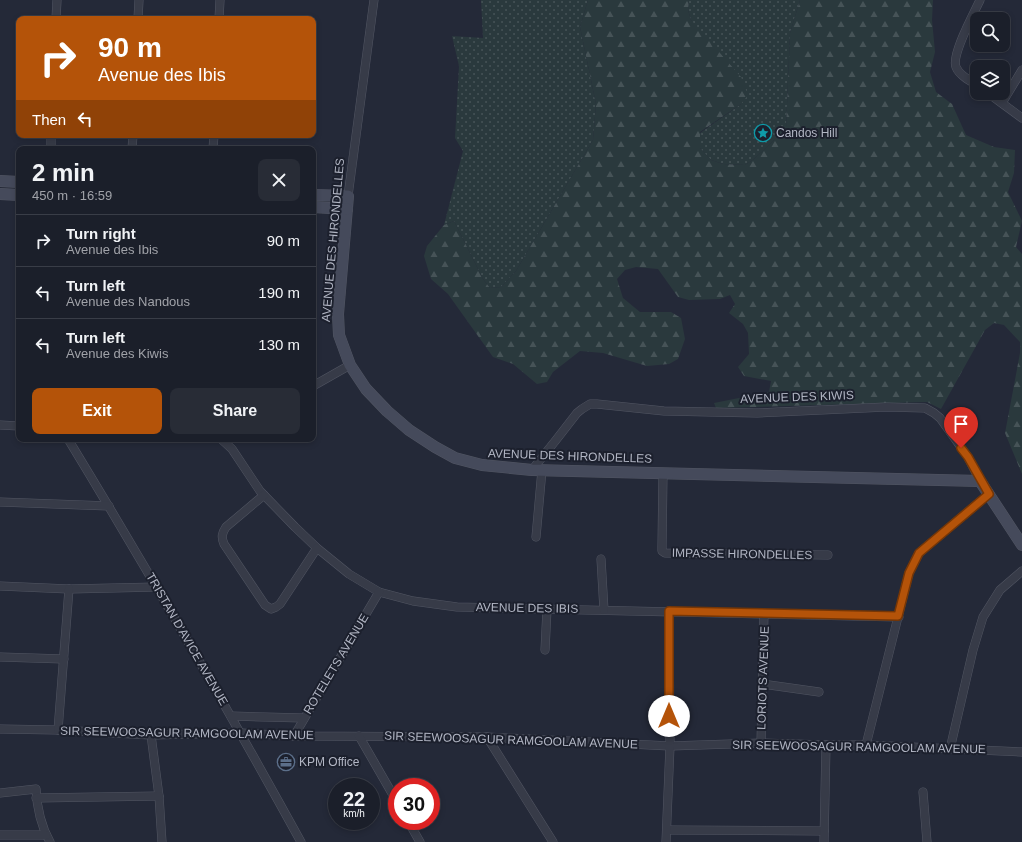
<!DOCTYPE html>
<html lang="en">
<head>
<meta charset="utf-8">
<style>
  :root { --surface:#1b1f2a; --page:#282c36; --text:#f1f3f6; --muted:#a0a2a8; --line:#393d47; --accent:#b45309 }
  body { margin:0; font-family:Arial,sans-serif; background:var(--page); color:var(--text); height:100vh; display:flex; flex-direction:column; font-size:15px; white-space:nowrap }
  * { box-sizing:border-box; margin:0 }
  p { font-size:13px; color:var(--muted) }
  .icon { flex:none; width:22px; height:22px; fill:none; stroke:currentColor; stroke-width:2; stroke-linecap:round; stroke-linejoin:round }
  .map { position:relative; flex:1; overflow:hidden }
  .panel { position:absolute; left:16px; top:146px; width:300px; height:296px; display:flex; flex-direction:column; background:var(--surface); border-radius:8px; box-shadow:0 2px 6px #0003,0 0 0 1px var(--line) }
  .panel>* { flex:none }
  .hud { position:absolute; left:16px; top:16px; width:300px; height:122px; border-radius:8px; box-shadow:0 2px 6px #0003,0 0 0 1px var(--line); background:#b45309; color:#fff; overflow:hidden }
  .buttons { position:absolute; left:970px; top:12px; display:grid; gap:8px }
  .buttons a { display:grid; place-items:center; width:40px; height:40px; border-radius:8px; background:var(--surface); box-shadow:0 2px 6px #0003,0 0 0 1px var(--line); font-size:20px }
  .speed { position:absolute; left:328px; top:778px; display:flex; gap:8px; font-size:20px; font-weight:700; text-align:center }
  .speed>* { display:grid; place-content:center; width:52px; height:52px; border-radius:50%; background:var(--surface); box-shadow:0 2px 6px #0003,0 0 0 1px var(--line); line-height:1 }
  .speed small { font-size:10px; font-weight:400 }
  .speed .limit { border:6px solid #d22; background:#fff; color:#111 }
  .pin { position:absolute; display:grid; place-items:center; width:34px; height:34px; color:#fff; margin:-41px -17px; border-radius:50% 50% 50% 0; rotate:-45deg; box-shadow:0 0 4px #0007 }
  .pin .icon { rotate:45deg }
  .me { position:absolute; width:44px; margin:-22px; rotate:0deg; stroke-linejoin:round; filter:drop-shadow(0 0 3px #0008) }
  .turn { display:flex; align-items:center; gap:14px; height:84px; padding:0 16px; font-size:18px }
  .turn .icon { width:52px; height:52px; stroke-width:2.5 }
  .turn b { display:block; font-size:28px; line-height:34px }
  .then { display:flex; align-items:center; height:38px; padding:0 16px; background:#0003; gap:8px; font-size:15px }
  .round { display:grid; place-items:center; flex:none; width:42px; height:42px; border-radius:8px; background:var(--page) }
  .head { display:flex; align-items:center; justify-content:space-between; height:68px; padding:0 16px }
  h1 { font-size:24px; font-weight:700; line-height:30px }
  .action { display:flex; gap:8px; margin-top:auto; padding:8px 16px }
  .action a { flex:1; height:46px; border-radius:8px; background:var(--accent); color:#fff; font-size:16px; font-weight:700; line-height:46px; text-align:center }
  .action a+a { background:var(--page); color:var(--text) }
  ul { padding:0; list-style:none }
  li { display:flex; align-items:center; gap:12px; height:52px; padding:0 16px; border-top:1px solid var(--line) }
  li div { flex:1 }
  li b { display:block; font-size:15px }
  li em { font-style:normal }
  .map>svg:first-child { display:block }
</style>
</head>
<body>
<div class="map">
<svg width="1022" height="842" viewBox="0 0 1022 842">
  <defs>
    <pattern id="grass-dots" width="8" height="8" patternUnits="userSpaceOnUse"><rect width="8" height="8" fill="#2a393d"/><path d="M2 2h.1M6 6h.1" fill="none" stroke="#465357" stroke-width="1.8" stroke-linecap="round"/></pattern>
    <pattern id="forest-firs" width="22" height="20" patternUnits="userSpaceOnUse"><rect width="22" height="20" fill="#2a393d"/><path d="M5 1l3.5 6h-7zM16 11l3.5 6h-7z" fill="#465357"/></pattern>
  </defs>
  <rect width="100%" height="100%" fill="#242938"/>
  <g fill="url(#grass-dots)">
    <path d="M481,0h107l-8,27 16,77 -3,36 -77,131 -15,16 -11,1 -7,-9 -29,-58 -10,4 19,-74 -8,-13 4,-72 -7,-30 31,2z"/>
    <path d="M689,0h111l-10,33 -4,96 -32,30 -9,6 -22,-1 -12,-4 -11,-12v-15l41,-29 -50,-84 -3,-10z"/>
  </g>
  <path fill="url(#forest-firs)" d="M588,0h101l-1,10 3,10 50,57 7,18 -7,9 -41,28v16l11,12 12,4 22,1 9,-6 32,-30 4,-96 10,-33h133l-1,20 3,32 -5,20 6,20 16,12 14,31 28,12 21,3 -1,23 -6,19 14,29 -6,26 6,7v220l-17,-41 15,-80v-11l-16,-17 -10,-2 -9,7 -44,79 -14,-7 -211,6 -2,-5 55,-11 2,-11 -27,-5 -6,-9 11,-13 -1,-21 -5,-9 -14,-11 6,-9 -5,-9 -10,4 -31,1 -11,-3 -20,-28 -22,-2 -11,3 -8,9 6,19 17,14h31l10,6 4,21 -7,20 -9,5 -22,2 -44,-13 -23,-2 -27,21 -6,10 -10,2 -24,-20 -20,-7 -45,-63 -17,-15 -7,-23 3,-10 17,-21 10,-4 29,58 7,9 11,-1 15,-16 77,-131 3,-36 -16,-77z"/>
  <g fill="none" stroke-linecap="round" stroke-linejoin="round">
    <defs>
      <g id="minor">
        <path d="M56,19l1,-19"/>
        <path d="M138,19l1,-19"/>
        <path d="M219,19l1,-19"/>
        <path d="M977,85c-7,-4 -18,-10 -21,-18 -5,-12 18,-54 24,-67"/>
        <path d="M988,93l34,25"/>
        <path d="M1002,103l20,-33"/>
        <path d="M51,149v-14"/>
        <path d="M132,149l1,-14"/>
        <path d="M213,149l1,-14"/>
        <path d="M348,196l26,-196"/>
        <path d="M313,386l37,-21"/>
        <path d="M0,425l19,1"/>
        <path d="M68,439c81,133 158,267 233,403"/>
        <path d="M221,439l11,10 28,42 35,36 22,21 32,26 30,18 34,9 44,6 442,10"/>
        <path d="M532,470l24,-30 21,-27 5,-4 8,-5h7l67,7 93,2 129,-6 39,1 9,5 6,5 28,39 12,24"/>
        <path d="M663,473l-1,74v4l3,2 163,2"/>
        <path d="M264,495l-38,32c-4,6 -5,10 -2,17l41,61 6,4 5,-2 4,-3 37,-56"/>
        <path d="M0,502l109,4"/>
        <path d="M536,537l6,-67"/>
        <path d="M601,559l3,51"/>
        <path d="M0,586l69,3 88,-2"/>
        <path d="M545,650l2,-41"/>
        <path d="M0,657l64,2"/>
        <path d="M762,684l57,8"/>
        <path d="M231,716l73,2"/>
        <path d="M0,729l58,1 93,5 90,-2 53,3 193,1 183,9 91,-3 65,2h40l156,7"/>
        <path d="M58,730l11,-141"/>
        <path d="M151,735l8,61 3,46"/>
        <path d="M294,736l85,-144"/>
        <path d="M359,736l38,66"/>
        <path d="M487,737l66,105"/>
        <path d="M761,743l3,-130"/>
        <path d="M866,745l43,-172 10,-20 70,-59"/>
        <path d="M950,749l23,-99 10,-33 17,-27 22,-19"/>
        <path d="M923,792l4,50"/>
        <path d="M0,793l36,-4c1,19 5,37 14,53"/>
        <path d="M36,798l123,-2"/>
        <path d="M408,821l12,21"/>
        <path d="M667,830l157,1"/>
        <path d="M0,835h46"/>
        <path d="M666,842l4,-96 -1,-135"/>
        <path d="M824,842l2,-97"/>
      </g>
      <g id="secondary">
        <path d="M0,181l19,1"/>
        <path d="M0,194l19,1"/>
        <path d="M313,195l35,1 -10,118 1,21 11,30 16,24 21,22 22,19 26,17 20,11 27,7 50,5 448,11 42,64"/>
        <path d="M313,207l34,2"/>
      </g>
    </defs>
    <use href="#minor" stroke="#525663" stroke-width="9"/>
    <use href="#secondary" stroke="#525663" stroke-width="12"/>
    <use href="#minor" stroke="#373b48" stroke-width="8"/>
    <use href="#secondary" stroke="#454a5b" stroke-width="11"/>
  </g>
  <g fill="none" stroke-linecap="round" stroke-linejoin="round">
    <defs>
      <path id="route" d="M669,716v-105l229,5 11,-43 10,-20 70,-59 -21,-37 -7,-9"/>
    </defs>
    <use href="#route" stroke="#753606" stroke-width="10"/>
    <use href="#route" stroke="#b45309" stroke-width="7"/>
  </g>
  <defs>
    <symbol id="sight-ring" viewBox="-11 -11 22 22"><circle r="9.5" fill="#1c202d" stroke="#0f9aa8" stroke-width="1.5"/><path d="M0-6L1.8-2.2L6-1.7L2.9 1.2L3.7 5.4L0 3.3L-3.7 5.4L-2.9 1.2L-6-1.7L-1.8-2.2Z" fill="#0f9aa8"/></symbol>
    <symbol id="office-ring" viewBox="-11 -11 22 22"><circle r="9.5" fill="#1c202d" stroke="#5c6f8a" stroke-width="1.5"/><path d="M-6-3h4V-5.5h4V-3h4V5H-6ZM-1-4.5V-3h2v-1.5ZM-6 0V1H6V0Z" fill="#5c6f8a"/></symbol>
  </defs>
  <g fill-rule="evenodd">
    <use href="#sight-ring" x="753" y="123" width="20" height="20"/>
    <use href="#office-ring" x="276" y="752" width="20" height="20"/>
  </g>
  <g text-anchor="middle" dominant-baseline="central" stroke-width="4" stroke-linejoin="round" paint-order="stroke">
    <g font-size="12" fill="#b2b6c4" stroke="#1c202d" text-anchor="start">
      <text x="776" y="133">Candos Hill</text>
      <text x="299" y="762">KPM Office</text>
    </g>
    <g font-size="12" fill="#b2b6c4" stroke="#1c202d">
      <text transform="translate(333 240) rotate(-85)">AVENUE DES HIRONDELLES</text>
      <text transform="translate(797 397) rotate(-2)">AVENUE DES KIWIS</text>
      <text transform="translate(570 456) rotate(2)">AVENUE DES HIRONDELLES</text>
      <text transform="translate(742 554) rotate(1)">IMPASSE HIRONDELLES</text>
      <text transform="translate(527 608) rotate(1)">AVENUE DES IBIS</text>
      <text transform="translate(187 639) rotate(60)">TRISTAN D'AVICE AVENUE</text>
      <text transform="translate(336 664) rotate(-59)">ROTELETS AVENUE</text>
      <text transform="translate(763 678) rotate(-88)">LORIOTS AVENUE</text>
      <text transform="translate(187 733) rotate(1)">SIR SEEWOOSAGUR RAMGOOLAM AVENUE</text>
      <text transform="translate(511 740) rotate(2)">SIR SEEWOOSAGUR RAMGOOLAM AVENUE</text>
      <text transform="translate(859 747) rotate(1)">SIR SEEWOOSAGUR RAMGOOLAM AVENUE</text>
    </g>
  </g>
</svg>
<div class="buttons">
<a><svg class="icon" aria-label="search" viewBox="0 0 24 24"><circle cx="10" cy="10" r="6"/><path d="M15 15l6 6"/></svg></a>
<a><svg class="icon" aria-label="layers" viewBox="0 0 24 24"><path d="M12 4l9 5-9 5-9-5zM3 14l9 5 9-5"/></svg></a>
</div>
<div class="speed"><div>22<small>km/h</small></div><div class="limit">30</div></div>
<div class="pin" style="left:961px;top:448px;background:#d93025"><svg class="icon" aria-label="arrive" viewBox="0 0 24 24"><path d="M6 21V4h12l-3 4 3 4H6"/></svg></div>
<svg class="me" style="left:669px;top:716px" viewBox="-20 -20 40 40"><circle r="19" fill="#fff"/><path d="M0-13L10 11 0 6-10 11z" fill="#b45309"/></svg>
<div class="hud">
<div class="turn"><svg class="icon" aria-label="right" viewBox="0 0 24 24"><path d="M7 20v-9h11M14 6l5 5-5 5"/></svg><div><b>90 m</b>Avenue des Ibis</div></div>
<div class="then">Then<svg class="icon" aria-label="left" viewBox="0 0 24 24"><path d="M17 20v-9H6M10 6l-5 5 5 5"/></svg></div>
</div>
<section class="panel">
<div class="head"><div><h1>2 min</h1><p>450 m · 16:59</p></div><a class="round"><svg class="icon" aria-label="close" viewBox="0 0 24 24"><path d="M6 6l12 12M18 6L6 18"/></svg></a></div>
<ul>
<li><svg class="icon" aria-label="right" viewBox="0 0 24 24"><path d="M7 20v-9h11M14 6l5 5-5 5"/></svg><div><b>Turn right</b><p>Avenue des Ibis</p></div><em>90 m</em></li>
<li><svg class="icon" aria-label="left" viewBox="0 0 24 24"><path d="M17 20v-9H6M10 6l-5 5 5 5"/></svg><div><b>Turn left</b><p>Avenue des Nandous</p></div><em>190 m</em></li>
<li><svg class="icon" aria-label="left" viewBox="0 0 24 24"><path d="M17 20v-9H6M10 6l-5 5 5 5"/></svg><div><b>Turn left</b><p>Avenue des Kiwis</p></div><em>130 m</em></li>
</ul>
<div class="action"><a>Exit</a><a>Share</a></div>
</section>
</div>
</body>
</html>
